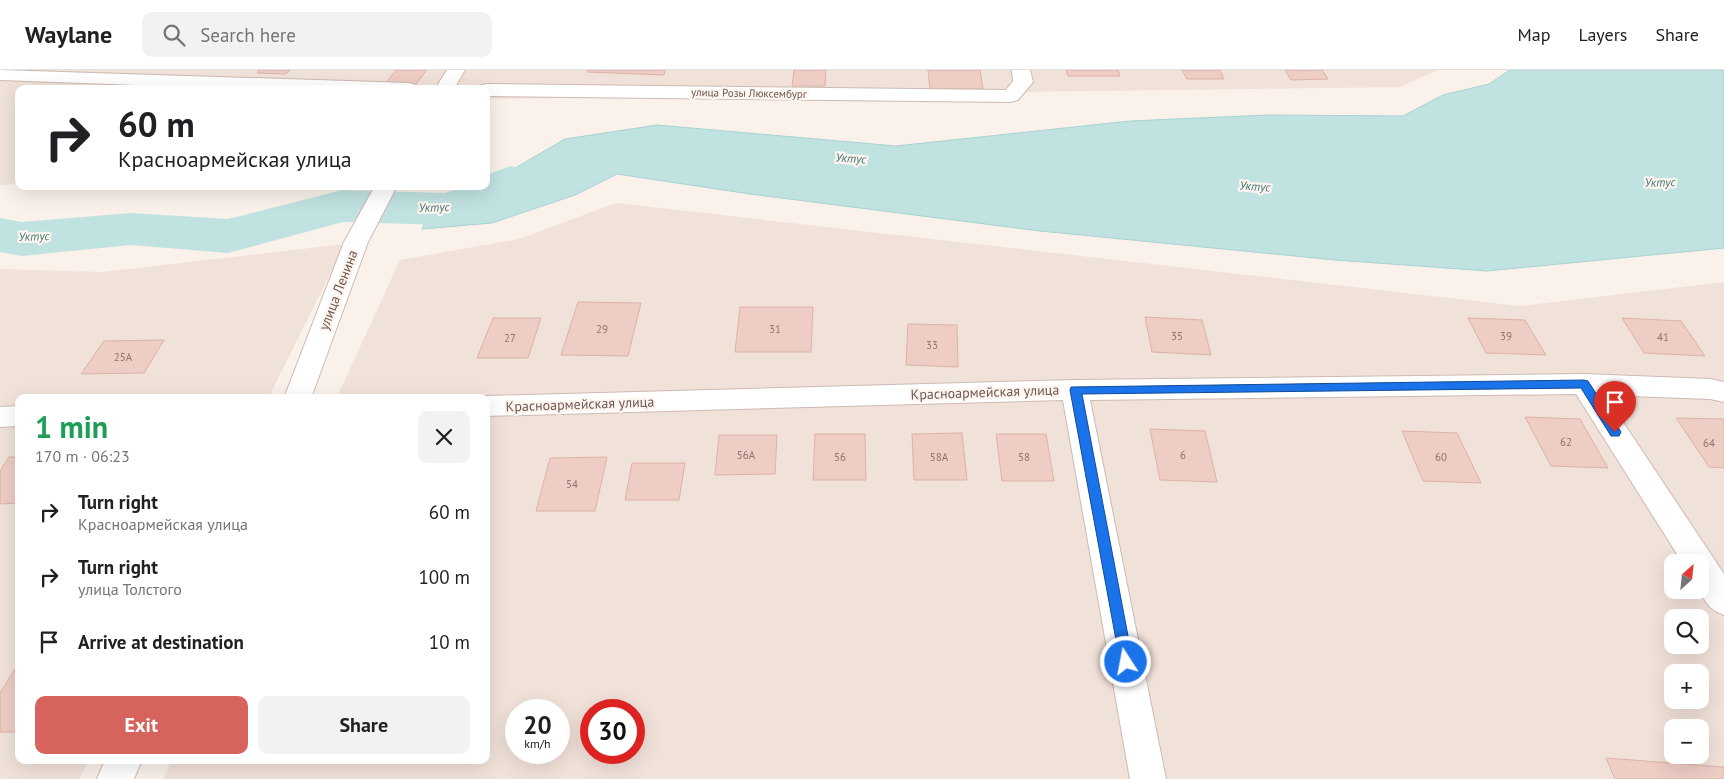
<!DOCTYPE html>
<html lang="en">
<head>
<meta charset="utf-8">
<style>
  :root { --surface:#fff; --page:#f2f2f2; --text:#202124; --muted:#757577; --line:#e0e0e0; --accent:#d6645d }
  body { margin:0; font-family:"PT Sans",sans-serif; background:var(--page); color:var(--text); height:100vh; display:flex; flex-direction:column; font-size:19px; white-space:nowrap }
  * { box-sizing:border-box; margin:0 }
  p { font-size:16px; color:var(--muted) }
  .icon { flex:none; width:28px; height:28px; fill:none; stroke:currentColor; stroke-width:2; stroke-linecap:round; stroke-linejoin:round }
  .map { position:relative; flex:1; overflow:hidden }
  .side { position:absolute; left:15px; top:324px; width:475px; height:370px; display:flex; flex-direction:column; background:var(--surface); border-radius:10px; box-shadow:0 5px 20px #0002 }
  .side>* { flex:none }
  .top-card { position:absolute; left:15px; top:15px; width:475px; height:105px; border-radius:10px; box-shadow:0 5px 20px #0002; background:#fff; color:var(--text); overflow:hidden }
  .needle { width:32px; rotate:27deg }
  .buttons { position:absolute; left:1664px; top:484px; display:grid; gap:10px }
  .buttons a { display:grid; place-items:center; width:45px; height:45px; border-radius:10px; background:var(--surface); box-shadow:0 5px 20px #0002; font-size:25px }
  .speed { position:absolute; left:505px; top:629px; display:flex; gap:10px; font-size:25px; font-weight:700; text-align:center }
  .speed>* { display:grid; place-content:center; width:65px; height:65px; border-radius:50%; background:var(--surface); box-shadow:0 5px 20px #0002; line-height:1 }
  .speed small { font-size:12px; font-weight:400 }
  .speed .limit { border:8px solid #d22; background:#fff; color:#111 }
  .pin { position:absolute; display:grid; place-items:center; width:42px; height:42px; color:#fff; margin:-51px -21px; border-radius:50% 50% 50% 0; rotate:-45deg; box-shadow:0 0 5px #0007 }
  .pin .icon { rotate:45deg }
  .me { position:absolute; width:55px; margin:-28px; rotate:349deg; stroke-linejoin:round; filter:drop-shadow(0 0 4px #0008) }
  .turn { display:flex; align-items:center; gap:18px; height:105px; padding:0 20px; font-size:22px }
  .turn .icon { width:65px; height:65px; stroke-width:2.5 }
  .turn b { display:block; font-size:35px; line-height:42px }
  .round { display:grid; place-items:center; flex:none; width:52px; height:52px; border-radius:10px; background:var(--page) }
  .headline { display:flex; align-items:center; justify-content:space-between; height:85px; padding:0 20px }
  h1 { font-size:30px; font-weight:700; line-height:38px; color:#1e9e55 }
  .action { display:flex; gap:10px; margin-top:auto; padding:10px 20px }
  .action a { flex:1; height:58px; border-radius:10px; background:var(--accent); color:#fff; font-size:20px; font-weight:700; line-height:58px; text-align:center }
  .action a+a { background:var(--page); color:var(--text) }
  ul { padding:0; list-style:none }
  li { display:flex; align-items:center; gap:15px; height:65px; padding:0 20px }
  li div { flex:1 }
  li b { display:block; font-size:19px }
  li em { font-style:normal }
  header { display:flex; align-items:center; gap:30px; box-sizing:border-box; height:70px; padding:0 25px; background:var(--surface); border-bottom:1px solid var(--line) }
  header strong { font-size:24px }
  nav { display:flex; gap:28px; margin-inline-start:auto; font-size:18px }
  .search { width:350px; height:45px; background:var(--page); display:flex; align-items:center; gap:12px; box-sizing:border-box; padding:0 18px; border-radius:10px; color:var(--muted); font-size:19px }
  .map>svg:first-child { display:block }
</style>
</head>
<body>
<header>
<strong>Waylane</strong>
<div class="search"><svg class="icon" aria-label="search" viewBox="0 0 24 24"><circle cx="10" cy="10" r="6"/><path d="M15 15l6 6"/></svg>Search here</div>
<nav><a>Map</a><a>Layers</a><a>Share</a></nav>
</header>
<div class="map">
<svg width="1724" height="709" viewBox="0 0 1724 709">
  <rect width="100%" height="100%" fill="#faf1ea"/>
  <g fill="#f1e2d9" fill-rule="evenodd">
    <path d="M0,0h1438l-38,17 -914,12v-10h-467v95l-19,1z"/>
    <path d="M616,133l904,103 204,-24v497h-1561l9,-19h314v-362l-149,-1 63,-137 119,-21zM1672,492h28v28h-28zM1672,548h28v27h-28zM1672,602h28v28h-28zM516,640h43v42h-43zM591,640h43v42h-43zM1672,658h28v27h-28z"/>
    <path d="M345,174l-76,153 -250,1v362h70l-10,19h-79v-510l103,3z"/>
  </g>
  <path fill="#c0e2e1" stroke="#a7d2d2" d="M1510,0h214v178l-237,23 -152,-11 -295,-29 -290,-37 -133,-20 -42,21 -83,28 -70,6 15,-31 36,-12h13v-4l12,-4 67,-39 92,-14 239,21 234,-25 138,-6 135,1 40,-21 46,-11z"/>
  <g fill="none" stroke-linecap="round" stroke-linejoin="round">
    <path fill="#c0e2e1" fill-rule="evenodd" d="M511,96l17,5 7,10 -7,10 -29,18 -50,16 -106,-3 -115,31 -97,-8 -109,11 -22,-4v-34l22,4 109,-9 97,6 114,-29 103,3 20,-7h21v-11z"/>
  </g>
  <g fill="#edcdc4" stroke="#ddb2a6">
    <path d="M259,0h31l-4,4 -29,-1z"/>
    <path d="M396,0h31l-11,14 -30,-1z"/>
    <path d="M588,0h77l-1,5 -77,-3z"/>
    <path d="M794,0h32l-1,16h-33z"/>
    <path d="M928,0h52l3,19h-53z"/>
    <path d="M1066,0h52l2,6h-52z"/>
    <path d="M1182,0h38l4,9h-37z"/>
    <path d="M1285,0h37l6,9 -37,1z"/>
    <path d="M578,232l63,1 -13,53 -67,-1z"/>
    <path d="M740,237h73l-2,45h-76z"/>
    <path d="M1145,247l57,3 9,35 -59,-3z"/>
    <path d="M493,248h48l-13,40h-51z"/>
    <path d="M1468,248l57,2 21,35 -60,-2z"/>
    <path d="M1622,248l59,3 24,35 -61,-3z"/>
    <path d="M908,254l49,1 1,42 -52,-2z"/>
    <path d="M164,270l-20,33 -63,1 23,-33z"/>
    <path d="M1525,347l55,2 28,49 -57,-2z"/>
    <path d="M1676,348l48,1v49l-15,-1z"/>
    <path d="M1150,359l55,2 12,51 -57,-2z"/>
    <path d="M1402,361l55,2 24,50 -58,-2z"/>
    <path d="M962,363l5,47h-53l-2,-46z"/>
    <path d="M815,364h50l1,46h-53z"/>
    <path d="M996,364h50l8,47h-52z"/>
    <path d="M719,365h58l-2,39 -60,1z"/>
    <path d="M9,387h10v46l-19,1v-33z"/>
    <path d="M607,387l-12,54h-59l14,-53z"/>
    <path d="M632,393h53l-6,37h-54z"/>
    <path d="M19,593v69h-19v-39z"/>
    <path d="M1606,688l118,9v12h-109z"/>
  </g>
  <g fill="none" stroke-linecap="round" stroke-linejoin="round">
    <defs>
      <g id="street">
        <path d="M0,0l409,13 7,2 2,4h-172l-246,-9z"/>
        <path d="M447,0h18l-11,19h-19z"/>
        <path d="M1012,0h18l3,12 -15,18 -7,2 -525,-6v-7h-9l2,-3 7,-2 520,6 7,-9z"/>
        <path d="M375,116h22l-29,56 -57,156h-27l60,-156z"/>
        <path d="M1584,304l126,5 14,3v20l-14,-3 -105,-4 119,179v41c-26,-9 -24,-29 -24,-53h-18l-106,-168 -486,6 76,379h-36l-67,-379 -577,16v-18h-5l5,-2 589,-16z"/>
        <path d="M19,336v20l-19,1v-20z"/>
        <path d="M105,690h37l-8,19h-37z"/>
      </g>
    </defs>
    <use href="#street" stroke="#cdbab3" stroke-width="2"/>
    <use href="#street" fill="#fff" fill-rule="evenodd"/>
  </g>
  <path fill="#1a73e8" stroke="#114b97" d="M1584,310l4,1 31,48 2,3 -2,4h-8l-30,-48 -499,6 51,268 -2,5 -5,2 -5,-2 -51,-277 1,-3z"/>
  <g text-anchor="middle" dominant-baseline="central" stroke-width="4.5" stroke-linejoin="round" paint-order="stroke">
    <g font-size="11" fill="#725650" stroke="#fdf6f0">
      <text transform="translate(749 23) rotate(1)">улица Розы Люксембург</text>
    </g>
    <g font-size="11" fill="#91746d">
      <text x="602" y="259">29</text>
      <text x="775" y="259">31</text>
      <text x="1177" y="266">35</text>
      <text x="1506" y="266">39</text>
      <text x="1663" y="267">41</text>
      <text x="510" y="268">27</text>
      <text x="932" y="275">33</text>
      <text x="123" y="287">25А</text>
      <text x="1566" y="372">62</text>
      <text x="1709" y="373">64</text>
      <text x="746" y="385">56А</text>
      <text x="1183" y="385">6</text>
      <text x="840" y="387">56</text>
      <text x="939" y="387">58А</text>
      <text x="1024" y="387">58</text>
      <text x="1441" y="387">60</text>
      <text x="572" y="414">54</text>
    </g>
    <g font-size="12" font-style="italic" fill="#457675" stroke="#fdf6f0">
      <text transform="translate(851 88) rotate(4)">Уктус</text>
      <text transform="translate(1660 112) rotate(-1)">Уктус</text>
      <text transform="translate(1255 116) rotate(4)">Уктус</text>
      <text transform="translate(434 137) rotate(-2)">Уктус</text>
      <text transform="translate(34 166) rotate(-2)">Уктус</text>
    </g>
    <g font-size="14" fill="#725650" stroke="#fdf6f0">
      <text transform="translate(338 220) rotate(-69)">улица Ленина</text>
      <text transform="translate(985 322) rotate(-2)">Красноармейская улица</text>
      <text transform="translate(580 334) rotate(-2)">Красноармейская улица</text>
    </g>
  </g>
</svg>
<div class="buttons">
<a><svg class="needle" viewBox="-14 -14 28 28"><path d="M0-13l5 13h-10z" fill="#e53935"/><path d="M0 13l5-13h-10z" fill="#757577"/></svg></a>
<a><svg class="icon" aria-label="search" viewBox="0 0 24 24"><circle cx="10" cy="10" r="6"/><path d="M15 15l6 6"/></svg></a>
<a>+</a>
<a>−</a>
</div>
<div class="speed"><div>20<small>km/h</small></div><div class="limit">30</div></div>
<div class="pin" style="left:1615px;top:362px;background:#d93025"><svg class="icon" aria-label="arrive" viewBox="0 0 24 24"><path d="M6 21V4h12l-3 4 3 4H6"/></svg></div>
<svg class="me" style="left:1126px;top:592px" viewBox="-20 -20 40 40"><circle r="17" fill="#1a73e8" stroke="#fff" stroke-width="3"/><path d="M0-11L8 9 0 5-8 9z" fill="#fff"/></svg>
<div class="top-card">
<div class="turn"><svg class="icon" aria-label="right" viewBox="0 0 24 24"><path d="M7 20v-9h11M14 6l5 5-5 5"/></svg><div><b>60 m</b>Красноармейская улица</div></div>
</div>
<section class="side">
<div class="headline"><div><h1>1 min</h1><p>170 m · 06:23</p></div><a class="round"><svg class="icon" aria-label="close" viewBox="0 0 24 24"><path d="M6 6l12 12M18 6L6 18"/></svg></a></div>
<ul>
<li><svg class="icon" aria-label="right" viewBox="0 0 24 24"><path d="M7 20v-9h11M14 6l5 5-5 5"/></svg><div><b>Turn right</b><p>Красноармейская улица</p></div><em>60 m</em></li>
<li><svg class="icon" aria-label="right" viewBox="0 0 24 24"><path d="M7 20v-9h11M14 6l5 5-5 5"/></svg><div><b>Turn right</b><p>улица Толстого</p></div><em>100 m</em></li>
<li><svg class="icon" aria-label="arrive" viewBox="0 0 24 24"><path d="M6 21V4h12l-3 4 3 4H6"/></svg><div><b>Arrive at destination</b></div><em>10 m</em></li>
</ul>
<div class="action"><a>Exit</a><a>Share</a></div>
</section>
</div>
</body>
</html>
